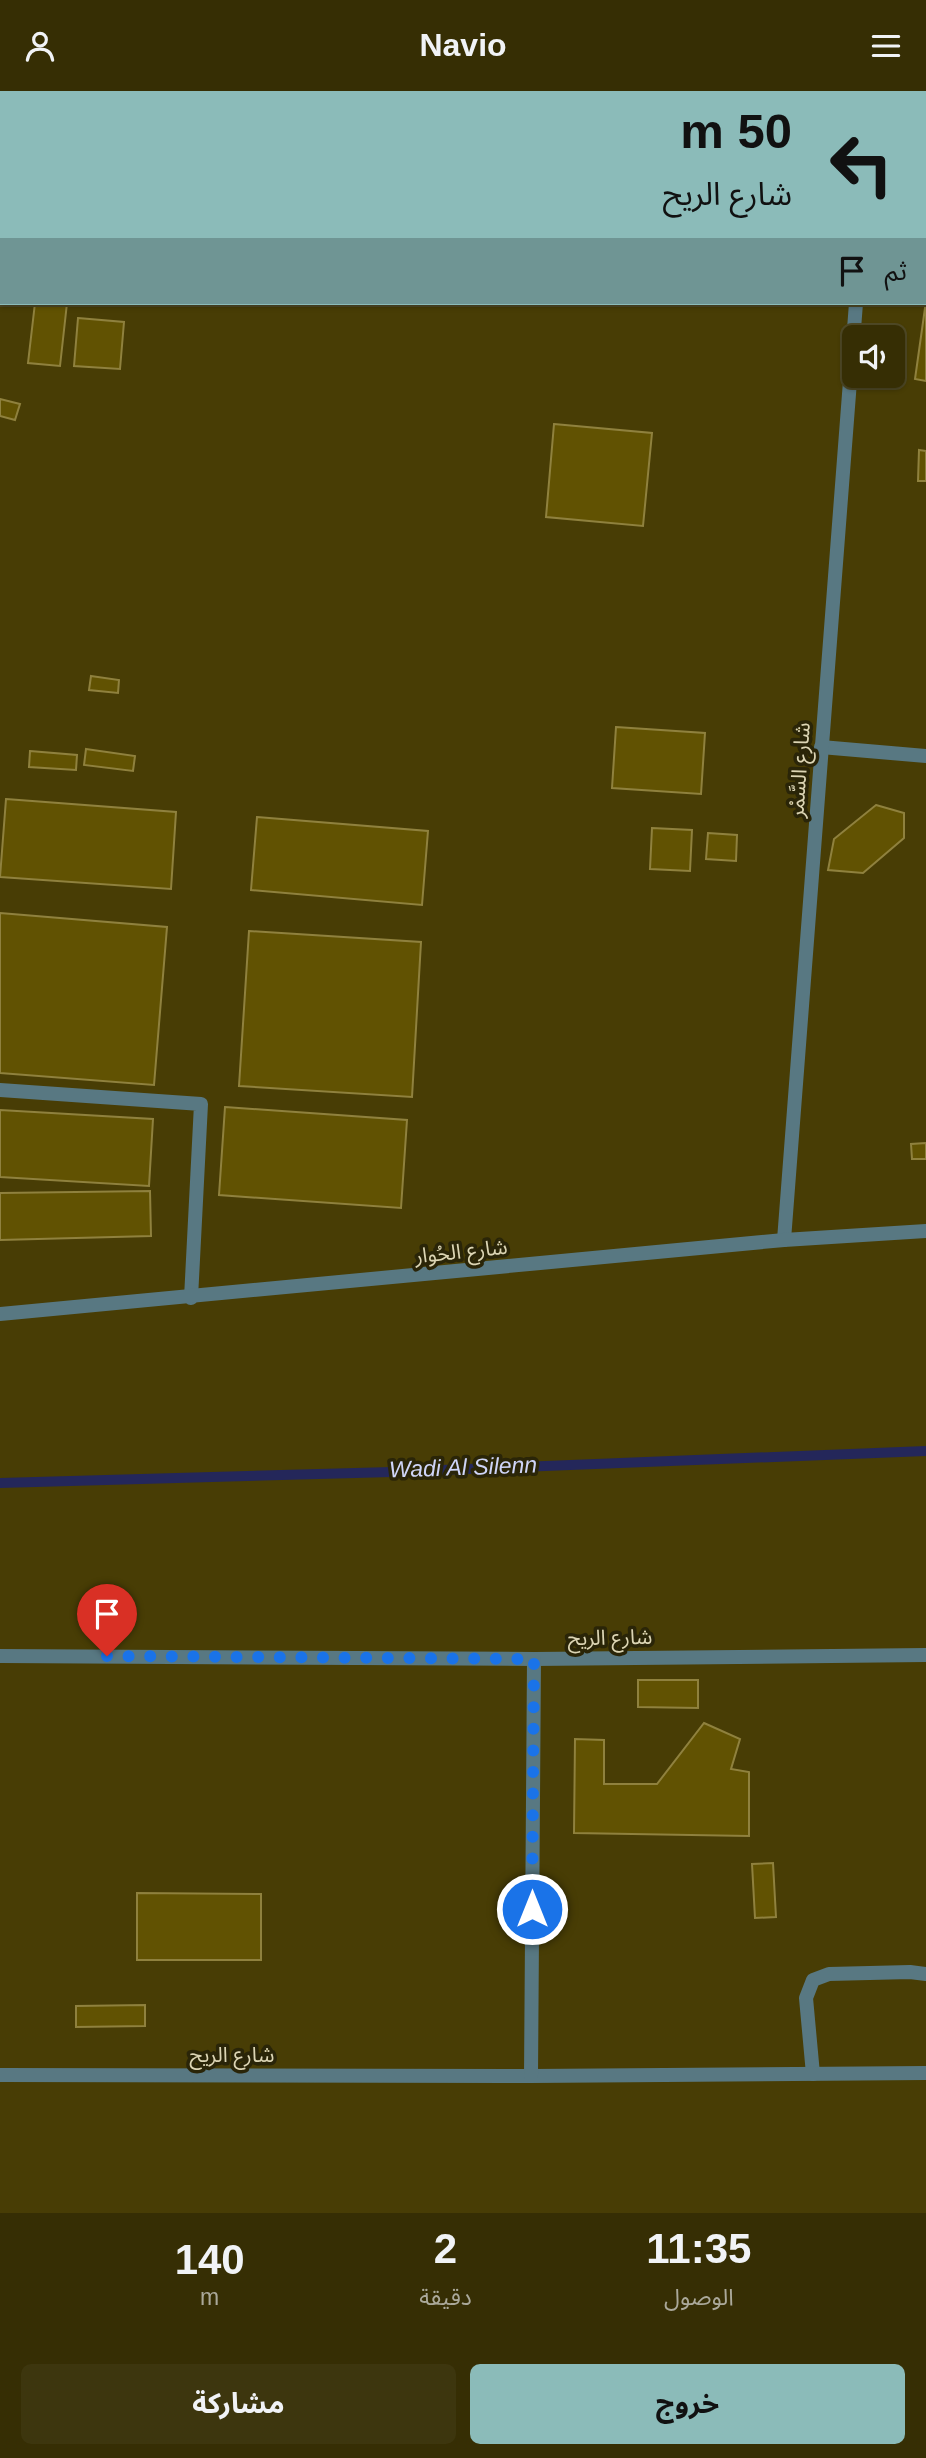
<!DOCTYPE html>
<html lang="ar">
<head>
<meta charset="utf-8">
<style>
  :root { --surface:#362e04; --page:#3d360e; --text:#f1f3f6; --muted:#aaa89a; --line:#504a26; --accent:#8bbbb9 }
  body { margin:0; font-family:Helvetica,"Noto Sans Arabic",sans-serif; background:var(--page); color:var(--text); direction:rtl; height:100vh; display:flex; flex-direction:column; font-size:26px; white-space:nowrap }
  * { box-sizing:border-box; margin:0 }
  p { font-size:23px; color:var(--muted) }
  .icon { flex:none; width:38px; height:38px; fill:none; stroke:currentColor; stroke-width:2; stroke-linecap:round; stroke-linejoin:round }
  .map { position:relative; height:2122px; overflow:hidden; direction:ltr }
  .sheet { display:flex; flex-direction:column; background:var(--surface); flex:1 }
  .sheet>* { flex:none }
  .guide { position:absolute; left:0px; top:0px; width:928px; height:214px; box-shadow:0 2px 5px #0004,0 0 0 2px var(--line); direction:rtl; background:#8bbbb9; color:#111; overflow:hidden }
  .controls { position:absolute; left:842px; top:234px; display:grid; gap:14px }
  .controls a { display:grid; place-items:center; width:63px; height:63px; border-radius:10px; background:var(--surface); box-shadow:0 2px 5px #0004,0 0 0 2px var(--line); font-size:35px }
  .pin { position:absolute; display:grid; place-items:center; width:60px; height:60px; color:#fff; margin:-72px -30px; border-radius:50% 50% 50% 0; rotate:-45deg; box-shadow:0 0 7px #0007 }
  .pin .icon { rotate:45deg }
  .me { position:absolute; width:77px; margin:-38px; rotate:0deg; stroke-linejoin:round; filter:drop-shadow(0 0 5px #0008) }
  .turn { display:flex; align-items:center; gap:24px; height:147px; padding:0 21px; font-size:32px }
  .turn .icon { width:91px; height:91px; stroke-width:2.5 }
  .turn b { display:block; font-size:49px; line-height:60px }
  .then { display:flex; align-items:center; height:66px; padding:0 21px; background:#0003; gap:14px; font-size:26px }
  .eta { display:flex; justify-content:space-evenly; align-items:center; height:119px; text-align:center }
  .eta b { font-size:42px; font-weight:700; line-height:49px }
  .cta { display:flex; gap:14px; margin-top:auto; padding:14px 21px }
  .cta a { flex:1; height:80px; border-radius:10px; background:var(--accent); color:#111; font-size:28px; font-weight:700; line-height:80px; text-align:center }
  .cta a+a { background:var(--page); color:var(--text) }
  header { display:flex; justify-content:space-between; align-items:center; height:91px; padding:0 21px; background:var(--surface); font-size:32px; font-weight:700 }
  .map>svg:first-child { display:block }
</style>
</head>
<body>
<header><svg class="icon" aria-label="menu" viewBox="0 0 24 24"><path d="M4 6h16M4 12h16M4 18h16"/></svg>Navio<svg class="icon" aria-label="person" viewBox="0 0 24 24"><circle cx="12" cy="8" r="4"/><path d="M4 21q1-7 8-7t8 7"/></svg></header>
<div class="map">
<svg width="926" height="2122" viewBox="0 0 926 2122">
  <rect width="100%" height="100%" fill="#483d05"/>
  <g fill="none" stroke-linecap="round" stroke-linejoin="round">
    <path stroke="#24275a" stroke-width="10" d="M0,1392l392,-11 534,-21"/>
  </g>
  <g fill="#615202" stroke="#8f813e" stroke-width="2">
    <path d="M539,0h53l22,2h-75z"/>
    <path d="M926,210v80l-11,-2z"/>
    <path d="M35,212h32l-7,63 -32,-3z"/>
    <path d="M78,227l46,4 -4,47 -46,-3z"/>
    <path d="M0,308l20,5 -5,16 -15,-4z"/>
    <path d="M554,333l98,9 -9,93 -97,-9z"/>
    <path d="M919,359l7,1v30h-8z"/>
    <path d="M91,585l28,4 -1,13 -29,-3z"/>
    <path d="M616,636l89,6 -4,61 -89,-6z"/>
    <path d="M86,658l49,7 -2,15 -49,-6z"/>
    <path d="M30,660l47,4 -1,15 -47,-3z"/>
    <path d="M6,708l170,13 -5,77 -171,-12z"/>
    <path d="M876,714l28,8v25l-41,35 -35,-3 6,-31z"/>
    <path d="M257,726l171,14 -6,74 -171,-15z"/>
    <path d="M652,737l40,2 -2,41 -40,-2z"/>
    <path d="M708,742l29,2 -1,26 -30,-2z"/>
    <path d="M0,822l167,14 -13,158 -154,-12z"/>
    <path d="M249,840l172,11 -9,155 -173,-11z"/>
    <path d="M225,1016l182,13 -6,88 -182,-13z"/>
    <path d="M0,1019l153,9 -4,67 -149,-9z"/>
    <path d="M926,1052v16h-14l-1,-15z"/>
    <path d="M150,1100l1,45 -151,4v-47z"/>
    <path d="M638,1589h60v28l-60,-1z"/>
    <path d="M704,1632l36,16 -9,30 18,3v64l-175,-3 1,-94 29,1v44h53z"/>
    <path d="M773,1772l3,54 -21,1 -3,-54z"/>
    <path d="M137,1802l124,1v66h-124z"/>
    <path d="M145,1914v21l-69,1v-21z"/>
  </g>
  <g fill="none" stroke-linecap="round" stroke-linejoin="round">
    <path stroke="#587882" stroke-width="14" d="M0,999l201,14 -10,194"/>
    <g stroke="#587882" stroke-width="14">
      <path d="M3,2v-2"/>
      <path d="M872,2v-2"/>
      <path d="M0,36l2,-21"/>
      <path d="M821,656l105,9"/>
      <path d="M784,1149l72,-937"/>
      <path d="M0,1223l784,-74 142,-9"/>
      <path d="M0,1565l534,3 392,-4"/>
      <path d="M813,1983l-7,-76 7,-18 16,-6 81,-2 16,2"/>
      <path d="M0,1984l531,1 395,-3"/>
      <path d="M531,1985l3,-417"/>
    </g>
  </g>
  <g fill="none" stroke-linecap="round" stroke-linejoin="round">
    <path stroke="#1a73e8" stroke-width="12" stroke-dasharray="0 21.6" d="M107,1565l427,3 -2,250"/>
  </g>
  <g text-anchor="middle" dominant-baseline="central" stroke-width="7" stroke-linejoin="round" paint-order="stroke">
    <g font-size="21" fill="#dcd5b4" stroke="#2a2508">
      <text transform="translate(799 679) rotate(-86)">شارع السَّمْر</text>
      <text transform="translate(461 1160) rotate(-6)">شارع الحُوار</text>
      <text transform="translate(610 1546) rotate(-1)">شارع الريح</text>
      <text x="232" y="1963">شارع الريح</text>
    </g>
    <g font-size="23" font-style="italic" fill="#cfd5f8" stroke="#2a2508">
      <text transform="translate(463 1376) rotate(-2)">Wadi Al Silenn</text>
    </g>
  </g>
</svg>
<div class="controls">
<a><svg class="icon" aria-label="sound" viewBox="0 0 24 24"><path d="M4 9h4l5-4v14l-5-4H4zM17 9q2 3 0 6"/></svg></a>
</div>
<div class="pin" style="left:107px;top:1565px;background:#d93025"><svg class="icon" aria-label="arrive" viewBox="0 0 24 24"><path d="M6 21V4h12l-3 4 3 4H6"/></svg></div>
<svg class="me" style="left:532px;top:1818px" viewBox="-20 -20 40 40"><circle r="17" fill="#1a73e8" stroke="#fff" stroke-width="3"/><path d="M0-11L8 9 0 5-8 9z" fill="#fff"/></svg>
<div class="guide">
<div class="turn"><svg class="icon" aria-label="left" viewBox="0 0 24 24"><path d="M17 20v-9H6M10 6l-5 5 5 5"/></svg><div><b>50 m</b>شارع الريح</div></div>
<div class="then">ثم<svg class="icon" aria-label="arrive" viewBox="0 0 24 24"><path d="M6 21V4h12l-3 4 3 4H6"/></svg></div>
</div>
</div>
<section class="sheet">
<div class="eta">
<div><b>11:35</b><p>الوصول</p></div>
<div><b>2</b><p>دقيقة</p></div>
<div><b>140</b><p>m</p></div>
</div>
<div class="cta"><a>خروج</a><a>مشاركة</a></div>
</section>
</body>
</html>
